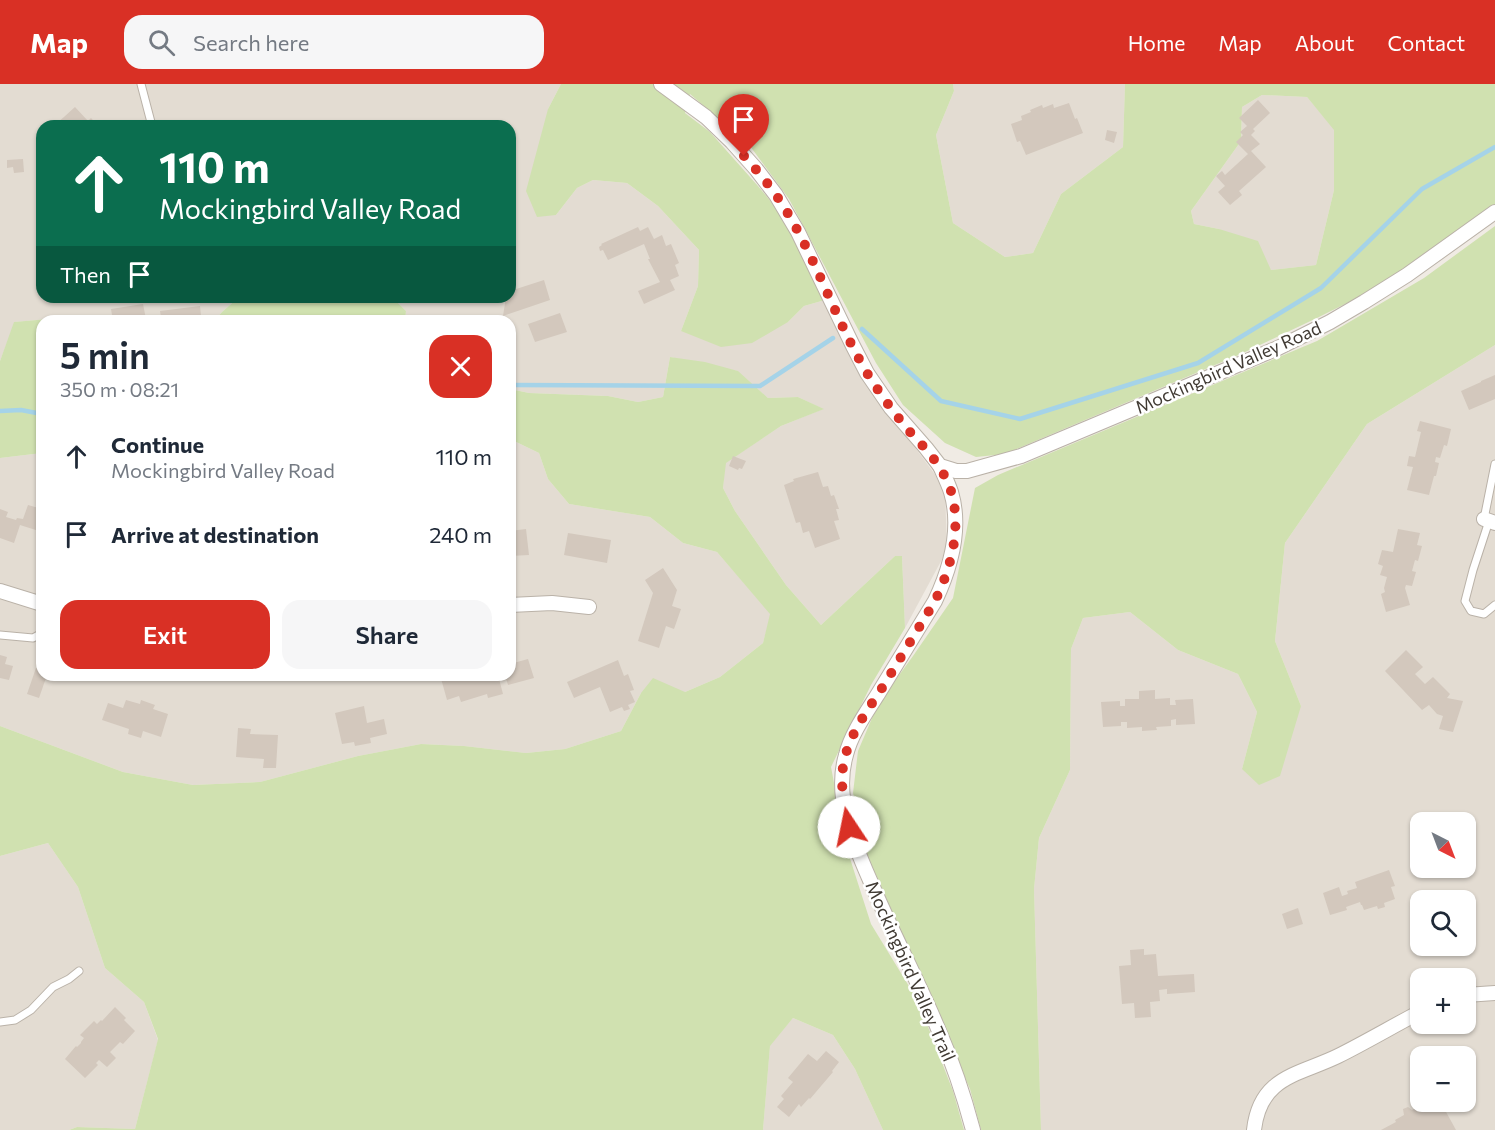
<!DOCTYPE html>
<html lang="en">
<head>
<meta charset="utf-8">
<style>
  :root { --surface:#fff; --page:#f6f6f7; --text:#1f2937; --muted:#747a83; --accent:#d93025 }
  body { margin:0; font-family:Commissioner,sans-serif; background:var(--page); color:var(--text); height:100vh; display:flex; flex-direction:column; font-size:22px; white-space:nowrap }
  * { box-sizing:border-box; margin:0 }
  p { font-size:20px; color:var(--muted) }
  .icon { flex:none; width:33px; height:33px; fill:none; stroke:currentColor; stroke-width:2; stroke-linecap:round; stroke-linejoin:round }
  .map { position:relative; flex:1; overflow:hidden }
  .drawer { position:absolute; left:36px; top:231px; width:480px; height:366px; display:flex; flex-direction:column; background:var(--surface); border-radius:18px; box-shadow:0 2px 4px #0004 }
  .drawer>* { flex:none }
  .top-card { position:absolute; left:36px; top:36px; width:480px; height:183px; border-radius:18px; box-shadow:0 2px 4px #0004; background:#0b6e4f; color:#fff; overflow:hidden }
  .needle { width:39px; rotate:138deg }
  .tools { position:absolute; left:1410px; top:728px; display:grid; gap:12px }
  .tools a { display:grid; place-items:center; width:66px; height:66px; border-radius:12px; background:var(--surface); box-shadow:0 2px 4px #0004; font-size:30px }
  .pin { position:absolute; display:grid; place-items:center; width:51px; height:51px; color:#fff; margin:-62px -26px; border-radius:50% 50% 50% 0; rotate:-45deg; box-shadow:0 0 6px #0007 }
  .pin .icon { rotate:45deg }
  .me { position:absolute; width:66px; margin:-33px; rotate:349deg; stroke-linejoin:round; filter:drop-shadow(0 0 4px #0008) }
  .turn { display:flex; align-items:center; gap:21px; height:126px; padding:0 24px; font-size:27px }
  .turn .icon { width:78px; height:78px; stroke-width:2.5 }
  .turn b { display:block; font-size:42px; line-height:51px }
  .then { display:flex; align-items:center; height:57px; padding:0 24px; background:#0003; gap:12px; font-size:22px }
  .round { display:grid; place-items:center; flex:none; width:63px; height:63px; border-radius:18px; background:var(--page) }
  .headline { display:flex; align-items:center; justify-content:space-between; height:102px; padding:0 24px }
  h1 { font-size:36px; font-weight:600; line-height:45px }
  .button { display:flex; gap:12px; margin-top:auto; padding:12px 24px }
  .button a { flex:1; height:69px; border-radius:18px; background:var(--accent); color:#fff; font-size:24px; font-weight:600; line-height:69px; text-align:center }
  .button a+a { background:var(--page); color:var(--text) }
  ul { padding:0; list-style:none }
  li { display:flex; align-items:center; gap:18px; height:78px; padding:0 24px }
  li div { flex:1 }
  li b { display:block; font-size:22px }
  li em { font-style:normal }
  header { display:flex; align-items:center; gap:36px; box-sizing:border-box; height:84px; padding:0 30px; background:var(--accent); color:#fff }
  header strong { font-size:28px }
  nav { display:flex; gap:33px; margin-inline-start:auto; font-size:21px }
  .search { width:420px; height:54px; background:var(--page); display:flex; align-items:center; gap:15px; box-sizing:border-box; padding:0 21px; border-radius:18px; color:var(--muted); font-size:22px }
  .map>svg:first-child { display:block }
</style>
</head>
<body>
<header>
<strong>Map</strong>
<div class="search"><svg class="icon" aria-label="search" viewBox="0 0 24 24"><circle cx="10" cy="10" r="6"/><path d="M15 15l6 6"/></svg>Search here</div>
<nav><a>Home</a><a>Map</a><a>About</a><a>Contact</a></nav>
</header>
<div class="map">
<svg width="1495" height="1046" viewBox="0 0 1495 1046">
  <rect width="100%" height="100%" fill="#f0ebe4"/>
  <g fill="#e3dcd2" fill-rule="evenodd">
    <path d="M0,0h561l-13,25 8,106 21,-27 16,-8 34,3 31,23 41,44 -1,36 -17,45 107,-9 16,-16 21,-6 37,76 83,112 2,62 -42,78 -3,-72h-7l-74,69 -35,-40 -51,-74 -12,-23 2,-25 56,-37 42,-17 -25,-12 -30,1 -31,-27 -67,-14 -7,40 -25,5 -30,-6 -79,-3 -19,-4v-68h-105l1,-10 -14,-14h118v-171h-468v171h197l-17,15 -8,9h-157l-9,-2 -33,3 -15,39z"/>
    <path d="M953,0h172l-2,63 -62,47 -28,59 -28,4 -52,-34 -17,-88 18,-44z"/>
    <path d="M1262,11l45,2 28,33 -1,60 -18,75 -45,5 -52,-41 -25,-5 -3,-13 50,-70 1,-34z"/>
    <path d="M1495,261v785h-454l-7,-241 5,-51 31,-68 1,-121 12,-31 47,-6 48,38 60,24 19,38 -15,57 59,-63 -26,-65 10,-98 82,-119zM1420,738h46v45h-46zM1420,816h46v45h-46zM1420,894h46v45h-46zM1420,972h46v45h-46z"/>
    <path d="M510,355l29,14 9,26 21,25 81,13 33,26 34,9 54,62 -8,29 -43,34 -35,15 -44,1 -20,38 -56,18 -39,4 -62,-7 -43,-2 -63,12 -98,26 -67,3 -70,-13 -123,-46v-268l42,-5v222h468z"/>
    <path d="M48,759l30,44 27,81 39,34 14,38 -23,89 -58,-2 -8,3h-69v-274z"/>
    <path d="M793,934l40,17 22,34 28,61h-120l7,-85z"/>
  </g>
  <g fill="#d0e1b0" fill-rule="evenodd">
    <path d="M561,0h392l1,7 -18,44 17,88 52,34 28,-4 28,-59 62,-47 2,-63h370v121l-54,40 -72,47 -50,25 -78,37 -236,100 -29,3 -31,-14 -42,-38 -27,-42 -87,-164 -39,-53 -60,-52 -5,19 25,19 48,54 23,28 44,86 -21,6 -16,16 -36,21 -31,4 -40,-16 17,-45 1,-36 -41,-44 -31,-23 -34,-3 -16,8 -21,27 -19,2 -11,-26 22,-82zM1262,11l45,2 27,33v60l-18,75 -45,5 -13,-29 -39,-12 -25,-5 -3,-13 50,-70 1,-34z"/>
    <path d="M1495,142v119l-128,79 -82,119 -10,98 26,65 -21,70 -21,9 -17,-16 15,-57 -19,-38 -60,-24 -48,-38 -47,6 -12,31 -1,121 -31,68 -5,51 7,241h-60l-11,-41 -102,-232 -15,-64 5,-42 20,-47 35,-48 40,-58 22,-110 23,-13 319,-134 107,-63z"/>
    <path d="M239,213h153l14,14 -1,10h-191l8,-9z"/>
    <path d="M48,235l9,2h-15v132l-42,5v-97l14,-39z"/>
    <path d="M670,273l35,5 33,9 30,27 30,-1 26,12 -43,17 -55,37 -3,25 12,23 51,74 35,40 74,-69h7l3,72 -34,57 -40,82 15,79 25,78 47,77 35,90 11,39h-81l-28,-61 -22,-34 -40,-17 -23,28 -7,84h-694l8,-3 58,2 23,-90 -14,-37 -39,-34 -27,-81 -30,-44 -48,13v-130l123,46 70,13 67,-3 98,-26 63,-12 43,2 62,7 39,-4 56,-18 20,-38 12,-15 32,14 35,-15 43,-34 7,-29 -53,-62 -34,-9 -33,-26 -81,-13 -21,-25 -9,-26 -29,-14v-50l19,4 79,3 30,6 25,-5z"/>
  </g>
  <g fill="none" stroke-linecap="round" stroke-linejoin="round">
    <g stroke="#a5d3e8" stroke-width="4.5">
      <path d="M862,245l79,72 79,18 178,-56 123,-75 101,-99 73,-42"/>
      <path d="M510,301l250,1 73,-48"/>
      <path d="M0,327l21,-1 21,4"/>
    </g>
  </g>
  <g fill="#d3c8bd">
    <path d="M1258,16l12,13 -17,16 2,2 -4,4 9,9 -9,7 15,16 -27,24 3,4 -12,10 -12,-13 7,-6 -9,-10 6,-5 3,4 23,-21 -12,-12 7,-7 -3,-3 7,-6 -8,-8z"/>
    <path d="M1069,19l6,16 2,-1 6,15 -57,22 -6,-14 -3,1 -6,-18 11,-4 -1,-4 10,-4 -1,-2 12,-5 1,3 10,-4 1,4z"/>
    <path d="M75,23l13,14 3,-3 7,8h-44z"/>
    <path d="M1107,46l10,2 -3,11 -9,-3z"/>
    <path d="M23,75l1,13 -10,1 -1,-6 -6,1v-8z"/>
    <path d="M638,143l2,4 8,-4 6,12 8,-4 4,11 5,-2 8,19 -4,2 4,11 -9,4 5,10 -31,14 -6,-13 22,-9 -12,-23h2l-6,-15 -36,16 -5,-10 -3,1 -1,-4 3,-2 -1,-1z"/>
    <path d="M544,196l6,20 -47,16 3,-19h4v-6z"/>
    <path d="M143,220l3,15 15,-2 -1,-6 40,-5 1,10 4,-1 1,6h-93l-2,-12z"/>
    <path d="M560,229l7,19 -32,10 -7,-18z"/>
    <path d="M1495,291v24l-26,11 -8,-19 20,-9v-1z"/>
    <path d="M1420,337l31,8 -4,17 -3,-1 -4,13 -4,-1 -1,5 4,1 -3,13h-2l-5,19 -22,-5 6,-23 -6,-1 2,-10 6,1 6,-25 -4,-1z"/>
    <path d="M733,372l13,5 -4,8 -3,-1 -1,2 -9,-4z"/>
    <path d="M818,388l5,15 5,-1 3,10 3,-1 5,14h-3l3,11 -5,1 6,18 -25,9 -6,-17 -6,2 -3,-11 -4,1 -12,-38 10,-4 -1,-2z"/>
    <path d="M28,421l14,4v23l-22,-7 -6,18 -14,-5v-29l8,3 -2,5 10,3 1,-2 6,1z"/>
    <path d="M526,445l3,26 -19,1v-25z"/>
    <path d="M1398,445l22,4 -3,12 5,1 -4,15 -3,-1 -3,11 4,1 -4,14 -6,-1 -1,3 5,17 -24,7 -5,-18 4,-2 -1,-4 3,-11 -7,-2 3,-9 -5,-2 4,-14 11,2z"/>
    <path d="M568,449l43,7 -4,23 -43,-8z"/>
    <path d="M663,484l14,22 -5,16 9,3 -7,20 -8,-3 -7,22 -21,-7 15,-48 -8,-13z"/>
    <path d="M1406,566l17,17 -8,7 10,10 8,-7 17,17 -3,4 16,3 -10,31 -14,-3 4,-13 -6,-2 -8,-9 -7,5 -37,-39z"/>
    <path d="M0,571l7,2 -2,7 8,2 -4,14 -9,-2z"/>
    <path d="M528,575l6,19 -26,7 -3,-10h5v-11z"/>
    <path d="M618,576l6,16 4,-2 6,16 -4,1 5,11 -7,3 2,4 -6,2 -2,-4 -12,5 -10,-25 -26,11 -7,-16z"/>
    <path d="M36,584l6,2v5h5l-8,23 -12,-4z"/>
    <path d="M440,591h58l5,19 -15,4 -1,-4 -26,8 -2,-6 -12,4z"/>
    <path d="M1155,606v9l15,-1v7h6l-1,-5 18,-1 2,25 -19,1v-6l-5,1v6l-15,1 1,3 -15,1v-4l-15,1v-6h-6v4l-18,1 -2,-25 19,-1v5h5v-7h14v-8z"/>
    <path d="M126,616l14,4 1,-4 14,5 -2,4 15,5 -7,23 -18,-6 -2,7 -13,-4 1,-5 -27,-9 6,-17 15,5z"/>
    <path d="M364,622l3,17 17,-4 3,15 -17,4 1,5 -16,3 -1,-4 -12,2 -7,-31z"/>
    <path d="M238,644l13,1 -1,5 28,1 -2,33h-13l1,-9 -28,-2z"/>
    <path d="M1389,786l6,16 -4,1 4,12 -11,4 1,4 -7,2 -1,-3 -13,4 -2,-5h-1l-1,-3 -14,5 1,3 -17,5 -7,-22 16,-6 3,9 6,-2 -1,-3 10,-3 -2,-6z"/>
    <path d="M1298,824l5,16 -16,5 -5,-15z"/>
    <path d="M1144,865v6l12,-1 2,22 36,-2 1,18 -28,2v-5l-8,1 1,11 -10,1 1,15 -16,1 -1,-15 -12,1 -3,-38 12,-1 -1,-15z"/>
    <path d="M115,923l11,11 -2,2 11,11 -12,13 -3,-2 -10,10 6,6 -9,9 -8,-7 -3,3 2,2 -13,13 -20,-19 11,-13 1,1 4,-4v-1l3,-4 -4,-3 14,-14 3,3 4,-4 1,1z"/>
    <path d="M826,967l13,11 -7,9 1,1 -23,27 -1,-1 -8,9 -2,-3 -10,13 -12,-10 7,-8 -3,-3 12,-14 -5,-4 20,-24 9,7z"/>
    <path d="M1434,1017h6l16,29h-75l15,-8 -1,-2 9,-5 -1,-6 5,-2 4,3 14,-7 1,2z"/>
  </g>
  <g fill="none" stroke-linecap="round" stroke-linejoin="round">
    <defs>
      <g id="lane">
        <path d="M141,0l11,42"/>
        <path d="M1484,435l11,-55"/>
        <path d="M1489,437l-16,49 -8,31 6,10 13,3 11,-9"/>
        <path d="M0,551l33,3 9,-5"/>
        <path d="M0,938l15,-2 16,-10 22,-23 16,-8 10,-8"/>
      </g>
      <g id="street">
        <path d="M661,0l45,33 26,25 24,27 20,26 22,37 55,114 14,27 24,35 35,40 14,18 16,5h11l54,-15 257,-108 52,-26 34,-20 43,-27 88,-63"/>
        <path d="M940,382c4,9 8,17 11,26 11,37 0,75 -16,109 -19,31 -38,62 -57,93 -12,19 -27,40 -32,61 -14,47 12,97 30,139 20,46 44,91 63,137 14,32 25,65 34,99"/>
        <path d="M1484,435l11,4"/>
        <path d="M0,507l42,13"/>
        <path d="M510,521l42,-2 37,4"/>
        <path d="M1466,911l29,-2"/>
        <path d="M1254,1046c6,-54 45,-55 84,-74 28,-14 55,-30 82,-44"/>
      </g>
    </defs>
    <use href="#lane" stroke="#bab2a8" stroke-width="9"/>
    <use href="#street" stroke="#bab2a8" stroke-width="16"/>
    <use href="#lane" stroke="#fff" stroke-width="7"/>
    <use href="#street" stroke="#fff" stroke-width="14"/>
  </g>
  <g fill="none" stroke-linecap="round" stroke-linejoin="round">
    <path stroke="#d93025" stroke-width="10" stroke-dasharray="0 18" d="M744,72c11,12 22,25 32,39 38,55 57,121 91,178 13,21 27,40 43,59 17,18 33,35 41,59 11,37 0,77 -16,110 -17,28 -34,56 -51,84 -16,25 -37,52 -41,82 -3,21 2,40 6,60"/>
  </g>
  <g text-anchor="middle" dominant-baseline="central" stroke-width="5" stroke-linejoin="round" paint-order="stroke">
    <g font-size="18" fill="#413b34" stroke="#fff">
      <text transform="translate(1228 283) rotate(-24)">Mockingbird Valley Road</text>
      <text transform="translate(911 887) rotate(66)">Mockingbird Valley Trail</text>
    </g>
  </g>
</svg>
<div class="tools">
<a><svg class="needle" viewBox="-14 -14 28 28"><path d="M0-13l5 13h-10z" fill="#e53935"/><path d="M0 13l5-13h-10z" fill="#747a83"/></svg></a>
<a><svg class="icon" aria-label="search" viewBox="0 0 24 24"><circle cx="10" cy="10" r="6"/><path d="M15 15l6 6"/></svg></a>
<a>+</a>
<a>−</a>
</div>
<div class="pin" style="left:744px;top:72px;background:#d93025"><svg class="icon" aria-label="arrive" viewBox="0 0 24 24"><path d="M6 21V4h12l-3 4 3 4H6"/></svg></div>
<svg class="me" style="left:849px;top:743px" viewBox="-20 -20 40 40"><circle r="19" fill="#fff"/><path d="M0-13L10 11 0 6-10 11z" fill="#d93025"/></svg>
<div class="top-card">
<div class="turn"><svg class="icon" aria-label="ahead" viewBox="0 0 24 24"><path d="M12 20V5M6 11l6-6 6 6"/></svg><div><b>110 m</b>Mockingbird Valley Road</div></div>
<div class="then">Then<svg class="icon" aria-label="arrive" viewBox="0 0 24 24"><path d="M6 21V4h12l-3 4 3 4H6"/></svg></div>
</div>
<section class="drawer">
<div class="headline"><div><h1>5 min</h1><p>350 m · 08:21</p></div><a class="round" style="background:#d93025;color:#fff"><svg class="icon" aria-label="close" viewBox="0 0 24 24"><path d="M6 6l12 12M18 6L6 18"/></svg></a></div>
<ul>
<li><svg class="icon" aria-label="ahead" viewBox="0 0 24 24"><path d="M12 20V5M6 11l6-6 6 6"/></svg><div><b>Continue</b><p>Mockingbird Valley Road</p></div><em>110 m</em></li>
<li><svg class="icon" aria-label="arrive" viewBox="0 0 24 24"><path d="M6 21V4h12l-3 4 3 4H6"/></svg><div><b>Arrive at destination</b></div><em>240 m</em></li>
</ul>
<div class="button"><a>Exit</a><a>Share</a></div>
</section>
</div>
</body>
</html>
